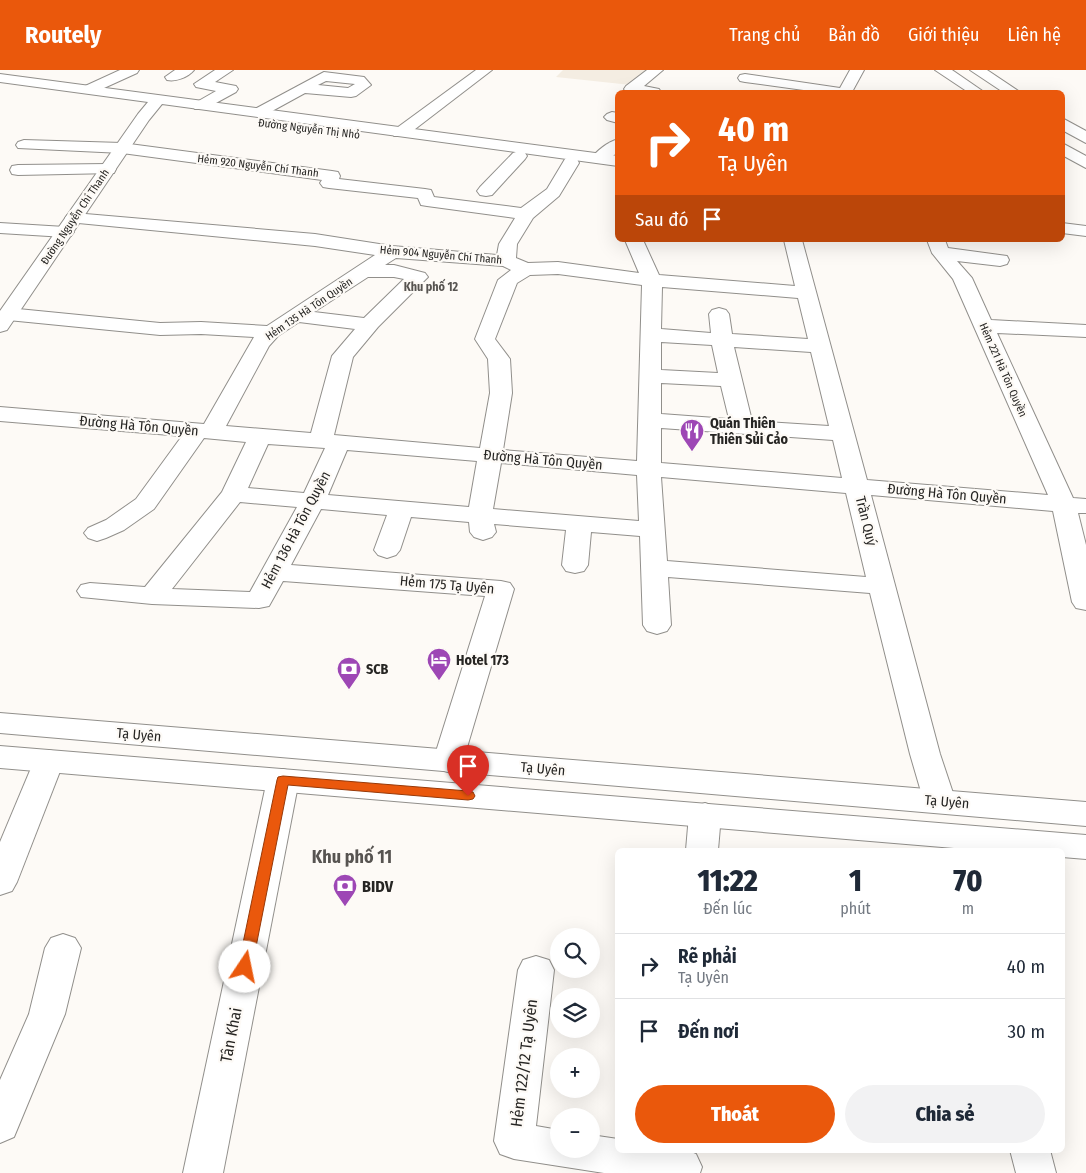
<!DOCTYPE html>
<html lang="vi">
<head>
<meta charset="utf-8">
<style>
  :root { --surface:#fff; --page:#f2f2f3; --text:#1f2937; --muted:#747a83; --line:#e0e1e3; --accent:#ea580c }
  body { margin:0; font-family:"Fira Sans Condensed",sans-serif; background:var(--page); color:var(--text); height:100vh; display:flex; flex-direction:column; font-size:19px; white-space:nowrap }
  * { box-sizing:border-box; margin:0 }
  p { font-size:16px; color:var(--muted) }
  .icon { flex:none; width:28px; height:28px; fill:none; stroke:currentColor; stroke-width:2; stroke-linecap:round; stroke-linejoin:round }
  .map { position:relative; flex:1; overflow:hidden }
  .details { position:absolute; left:615px; top:778px; width:450px; height:305px; display:flex; flex-direction:column; background:var(--surface); border-radius:8px; box-shadow:0 5px 20px #0002 }
  .details>* { flex:none }
  .banner { position:absolute; left:615px; top:20px; width:450px; height:152px; border-radius:8px; box-shadow:0 5px 20px #0002; background:#ea580c; color:#fff; overflow:hidden }
  .fabs { position:absolute; left:550px; top:858px; display:grid; gap:10px }
  .fabs a { display:grid; place-items:center; width:50px; height:50px; border-radius:50%; background:var(--surface); box-shadow:0 5px 20px #0002; font-size:25px }
  .pin { position:absolute; display:grid; place-items:center; width:42px; height:42px; color:#fff; margin:-51px -21px; border-radius:50% 50% 50% 0; rotate:-45deg; box-shadow:0 0 5px #0007 }
  .pin .icon { rotate:45deg }
  .me { position:absolute; width:55px; margin:-28px; rotate:11deg; stroke-linejoin:round; filter:drop-shadow(0 0 4px #0008) }
  .turn { display:flex; align-items:center; gap:18px; height:105px; padding:0 20px; font-size:22px }
  .turn .icon { width:65px; height:65px; stroke-width:2.5 }
  .turn b { display:block; font-size:35px; line-height:42px }
  .then { display:flex; align-items:center; height:48px; padding:0 20px; background:#0003; gap:10px; font-size:19px }
  .eta { display:flex; justify-content:space-evenly; align-items:center; height:85px; text-align:center }
  .eta b { font-size:30px; font-weight:800; line-height:35px }
  .cta { display:flex; gap:10px; margin-top:auto; padding:10px 20px }
  .cta a { flex:1; height:58px; border-radius:30px; background:var(--accent); color:#fff; font-size:20px; font-weight:800; line-height:58px; text-align:center }
  .cta a+a { background:var(--page); color:var(--text) }
  ul { padding:0; list-style:none }
  li { display:flex; align-items:center; gap:15px; height:65px; padding:0 20px; border-top:1px solid var(--line) }
  li div { flex:1 }
  li b { display:block; font-size:19px }
  li em { font-style:normal }
  header { display:flex; align-items:center; gap:30px; box-sizing:border-box; height:70px; padding:0 25px; background:var(--accent); color:#fff }
  header strong { font-size:24px }
  nav { display:flex; gap:28px; margin-inline-start:auto; font-size:18px }
  .map>svg:first-child { display:block }
</style>
</head>
<body>
<header>
<strong>Routely</strong>
<nav><a>Trang chủ</a><a>Bản đồ</a><a>Giới thiệu</a><a>Liên hệ</a></nav>
</header>
<div class="map">
<svg width="1086" height="1103" viewBox="0 0 1086 1103">
  <rect width="100%" height="100%" fill="#fdfaf6"/>
  <path fill="#f4ede2" d="M563,0h87l-19,15 -75,-8z"/>
  <g fill="none" stroke-linecap="round" stroke-linejoin="round">
    <defs>
      <g id="minor">
        <path d="M120,0h19l-2,3 -44,20h-10l-2,-3 2,-3z"/>
        <path d="M175,0h19c-6,7 -18,12 -27,10l-2,-3z"/>
        <path d="M215,0h18l-18,12 21,4 2,3 -2,3 -31,17h-10l-3,-3 3,-3 21,-12 -20,-4 -2,-3z"/>
        <path d="M476,0h16l-86,66h-12l-2,-3 2,-3z"/>
        <path d="M647,0h16l-19,16 15,3 2,3h-35l-2,-3 2,-3z"/>
        <path d="M850,0h14l-12,22h-34l-73,-10 -5,-1 -2,-3 2,-3 5,-1 95,14z"/>
        <path d="M324,2l40,5 7,8 -15,11 -5,1 -46,-4 -42,23h-10l-3,-3 3,-3zM326,11l29,3 -7,4 -30,-3z"/>
        <path d="M612,42l6,1v10l-11,-3 -3,-3 3,-3z"/>
        <path d="M618,69v13l-13,10h-12l-2,-3c5,-8 17,-17 27,-20z"/>
        <path d="M24,70l98,3 210,28 6,1 2,4 -1,3 86,10 6,1 3,7 87,11 26,-19 18,-30h12l2,4 -20,33 -26,22 -16,26 -1,14 12,5 30,-1 81,11 -14,-33h18l16,35 136,11 -11,-46h18l65,240 181,15 -95,-216 -21,-26 -5,-13h18l3,8 59,8 2,4 -2,4 -7,2 -43,-5 15,17 19,42 95,5v12l-89,-4 76,165 13,1v14h-8l8,32v65l-10,-2 -4,-6 -19,-91 -182,-16 69,259 16,48 -5,8 -11,3 -11,-3 -5,-8 -14,-48 -40,-161 -202,-16 3,48 -4,6 -10,3 -10,-3 -4,-6 -3,-89 -49,-4 -3,33 -4,6 -9,2 -9,-2 -4,-6 4,-35 -72,-6 2,8 -4,5 -9,3 -9,-3 -4,-5 -1,-10 -58,-5 -11,33 -4,5 -9,3 -9,-3 -4,-5 13,-35 -66,-6 -30,56 210,16 9,2 4,6 -51,172 -4,8 -11,3 -11,-3 -4,-8 52,-165 -202,-15 -14,25 -10,2 -107,-4 -71,-7 -4,-6 4,-6 9,-2 55,4 77,-95 24,-50 -42,-4 -50,71 -30,21 -18,8 -9,3 -9,-3 -4,-5 4,-5 18,-8 30,-21 46,-63 -182,-15v-14l204,17 50,-87 -53,-3 -41,1 -152,-15 -7,-2 -1,-7 8,-3 152,15 41,-1 66,4 108,-71 -60,-9 -247,-24 -3,-4 3,-4 6,-1 241,21 77,12 105,9 2,-11 16,-26 -88,-12 -6,-1 -3,-7 -89,-10 -6,-1 -3,-4 2,-3 -200,-27 -104,-5 -2,-3 2,-3zM396,188l107,8 8,4 -13,10 -23,59 13,20 2,34 -10,55 -146,-13 19,-78 25,-30 50,-50 -3,-4 -31,-8h-9zM558,204l84,11 -5,176 -134,-11 9,-57 -2,-34 -15,-20 22,-56 13,-8zM368,207h26l10,2 -40,39 -50,-6zM662,217l136,11 10,41 -76,-5 -3,-20 -3,-4 -7,-2 -7,2 -3,4 2,19 -50,-4zM299,252l56,7 -23,27 -21,77 -85,-7 43,-80 9,-10zM661,272l51,3 6,28 -57,-3zM734,277l77,5 18,74 -77,-5zM661,313l60,3 8,33 -68,-5zM661,358l172,12 9,38 -181,-15zM268,374l57,4 -21,45 -56,-5zM347,380l130,11 -8,46 -141,-12zM501,393l136,12 2,46 -146,-12zM661,407l185,16 20,84 -199,-16zM240,432l57,5 -47,85 -78,-3z"/>
        <path d="M519,81l6,2 2,3 -2,3 -33,36 -6,1 -6,-1 -3,-4 3,-4 33,-34z"/>
        <path d="M108,94l6,1 2,4 -2,4 -96,2 -6,-1 -2,-4 2,-4 6,-1z"/>
        <path d="M0,153l65,4 6,1 3,4 -3,4 -6,1 -65,-4z"/>
        <path d="M49,680l11,3 4,8 -47,121 -5,9 -12,4v-53l34,-81 4,-8z"/>
        <path d="M283,699l11,3 5,8 -76,393h-40l84,-393 5,-8z"/>
        <path d="M705,733l11,4 5,8 -3,35h-32l3,-35 5,-8z"/>
        <path d="M63,864l12,4 6,10 -16,66 -51,123 -14,6v-63l29,-66 16,-66 6,-10z"/>
        <path d="M536,886l13,4 5,10 -18,156 23,4v19h32v-14l27,4v11h68l10,4 6,13 -2,6h-96l-90,-14 -14,-5 -6,-13 24,-171 5,-10z"/>
        <path d="M1010,1080h40l6,23h-40z"/>
      </g>
      <g id="major">
        <path d="M935,0h17l32,22h-16z"/>
        <path d="M970,0h17l33,22h-17z"/>
        <path d="M0,4l618,82v10l-456,-62 -13,16 -142,210 -7,2v-21l138,-197 10,-12 -148,-20z"/>
        <path d="M1062,48l24,13v12l-24,-13z"/>
        <path d="M1062,73l24,13v12l-24,-13z"/>
        <path d="M1062,153l24,3v10l-24,-3z"/>
        <path d="M0,643l1086,89v24l-1086,-93z"/>
        <path d="M0,676l1086,89v24l-24,-2v-7h-84l-978,-82z"/>
      </g>
    </defs>
    <use href="#minor" stroke="#918f8b" stroke-width="2"/>
    <use href="#major" stroke="#918f8b" stroke-width="2"/>
    <use href="#minor" fill="#fff" fill-rule="evenodd"/>
    <use href="#major" fill="#fff" fill-rule="evenodd"/>
  </g>
  <path fill="#ea580c" stroke="#983908" d="M283,706l185,15 5,1 2,4 -2,3 -5,1 -180,-15 -36,182 -2,4 -5,2 -5,-2 -2,-4 39,-187 1,-3z"/>
  <defs>
    <symbol id="restaurant-pin" viewBox="-11 -11 22 30"><path d="M0 17L-7.5 6A9.5 9.5 0 1 1 7.5 6Z" fill="#9d47b5" stroke="#fdfaf6"/><path d="M-5-6h1v4h1v-4h1v4h1v-4h1v5L-1.5 .5V6h-2V.5L-5-1ZM5-6V6H3V1.5H1.5Q1.5-4 5-6Z" fill="#fff"/></symbol>
    <symbol id="hotel-pin" viewBox="-11 -11 22 30"><path d="M0 17L-7.5 6A9.5 9.5 0 1 1 7.5 6Z" fill="#9d47b5" stroke="#fdfaf6"/><path d="M-6-4.5h1.5V1H6V5H4.5V3h-9V5H-6ZM-4 0a1.8 1.8 0 1 1 3.6 0ZM.5 0V-2.5h3Q6-2.5 6 0Z" fill="#fff"/></symbol>
    <symbol id="bank-pin" viewBox="-11 -11 22 30"><path d="M0 17L-7.5 6A9.5 9.5 0 1 1 7.5 6Z" fill="#9d47b5" stroke="#fdfaf6"/><path d="M-6-4H6V4H-6ZM0-2.3a2.3 2.3 0 1 0 0 4.6a2.3 2.3 0 1 0 0-4.6Z" fill="#fff"/></symbol>
  </defs>
  <g fill-rule="evenodd">
    <use href="#restaurant-pin" x="678" y="347" width="28" height="38"/>
    <use href="#hotel-pin" x="425" y="576" width="28" height="38"/>
    <use href="#bank-pin" x="335" y="585" width="28" height="38"/>
    <use href="#bank-pin" x="331" y="802" width="28" height="38"/>
  </g>
  <g text-anchor="middle" dominant-baseline="central" stroke-width="4.5" stroke-linejoin="round" paint-order="stroke">
    <g font-size="11" fill="#262523" stroke="#fdfaf6">
      <text transform="translate(309 59) rotate(7)">Đường Nguyễn Thị Nhỏ</text>
      <text transform="translate(258 96) rotate(7)">Hẻm 920 Nguyễn Chí Thanh</text>
      <text transform="translate(75 147) rotate(-56)">Đường Nguyễn Chí Thanh</text>
      <text transform="translate(441 185) rotate(5)">Hẻm 904 Nguyễn Chí Thanh</text>
      <text transform="translate(309 239) rotate(-34)">Hẻm 135 Hà Tôn Quyền</text>
      <text transform="translate(1003 300) rotate(66)">Hẻm 221 Hà Tôn Quyền</text>
    </g>
    <g font-size="12" font-weight="bold" fill="#575451" stroke="#fdfaf6">
      <text x="431" y="217">Khu phố 12</text>
    </g>
    <g font-size="14" font-weight="bold" fill="#262523" stroke="#fdfaf6" text-anchor="start">
      <text x="710" y="353">Quán Thiên<tspan x="710" dy="16">Thiên Sủi Cảo</tspan></text>
      <text x="456" y="590">Hotel 173</text>
      <text x="366" y="599">SCB</text>
    </g>
    <g font-size="14" fill="#262523" stroke="#fdfaf6">
      <text transform="translate(139 356) rotate(5)">Đường Hà Tôn Quyền</text>
      <text transform="translate(543 390) rotate(5)">Đường Hà Tôn Quyền</text>
      <text transform="translate(947 424) rotate(5)">Đường Hà Tôn Quyền</text>
      <text transform="translate(866 451) rotate(76)">Trần Quý</text>
      <text transform="translate(296 460) rotate(-62)">Hẻm 136 Hà Tôn Quyền</text>
      <text transform="translate(447 515) rotate(5)">Hẻm 175 Tạ Uyên</text>
      <text transform="translate(139 665) rotate(5)">Tạ Uyên</text>
      <text transform="translate(543 699) rotate(5)">Tạ Uyên</text>
      <text transform="translate(947 732) rotate(5)">Tạ Uyên</text>
    </g>
    <g font-size="16" font-weight="bold" fill="#262523" stroke="#fdfaf6" text-anchor="start">
      <text x="362" y="816">BIDV</text>
    </g>
    <g font-size="16" fill="#262523" stroke="#fdfaf6">
      <text transform="translate(231 965) rotate(-79)">Tân Khai</text>
      <text transform="translate(524 993) rotate(-83)">Hẻm 122/12 Tạ Uyên</text>
    </g>
    <g font-size="18" font-weight="bold" fill="#575451" stroke="#fdfaf6">
      <text x="352" y="787">Khu phố 11</text>
    </g>
  </g>
</svg>
<div class="fabs">
<a><svg class="icon" aria-label="search" viewBox="0 0 24 24"><circle cx="10" cy="10" r="6"/><path d="M15 15l6 6"/></svg></a>
<a><svg class="icon" aria-label="layers" viewBox="0 0 24 24"><path d="M12 4l9 5-9 5-9-5zM3 14l9 5 9-5"/></svg></a>
<a>+</a>
<a>−</a>
</div>
<div class="pin" style="left:468px;top:726px;background:#d93025"><svg class="icon" aria-label="arrive" viewBox="0 0 24 24"><path d="M6 21V4h12l-3 4 3 4H6"/></svg></div>
<svg class="me" style="left:245px;top:897px" viewBox="-20 -20 40 40"><circle r="19" fill="#fff"/><path d="M0-13L10 11 0 6-10 11z" fill="#ea580c"/></svg>
<div class="banner">
<div class="turn"><svg class="icon" aria-label="right" viewBox="0 0 24 24"><path d="M7 20v-9h11M14 6l5 5-5 5"/></svg><div><b>40 m</b>Tạ Uyên</div></div>
<div class="then">Sau đó<svg class="icon" aria-label="arrive" viewBox="0 0 24 24"><path d="M6 21V4h12l-3 4 3 4H6"/></svg></div>
</div>
<section class="details">
<div class="eta">
<div><b>11:22</b><p>Đến lúc</p></div>
<div><b>1</b><p>phút</p></div>
<div><b>70</b><p>m</p></div>
</div>
<ul>
<li><svg class="icon" aria-label="right" viewBox="0 0 24 24"><path d="M7 20v-9h11M14 6l5 5-5 5"/></svg><div><b>Rẽ phải</b><p>Tạ Uyên</p></div><em>40 m</em></li>
<li><svg class="icon" aria-label="arrive" viewBox="0 0 24 24"><path d="M6 21V4h12l-3 4 3 4H6"/></svg><div><b>Đến nơi</b></div><em>30 m</em></li>
</ul>
<div class="cta"><a>Thoát</a><a>Chia sẻ</a></div>
</section>
</div>
</body>
</html>
